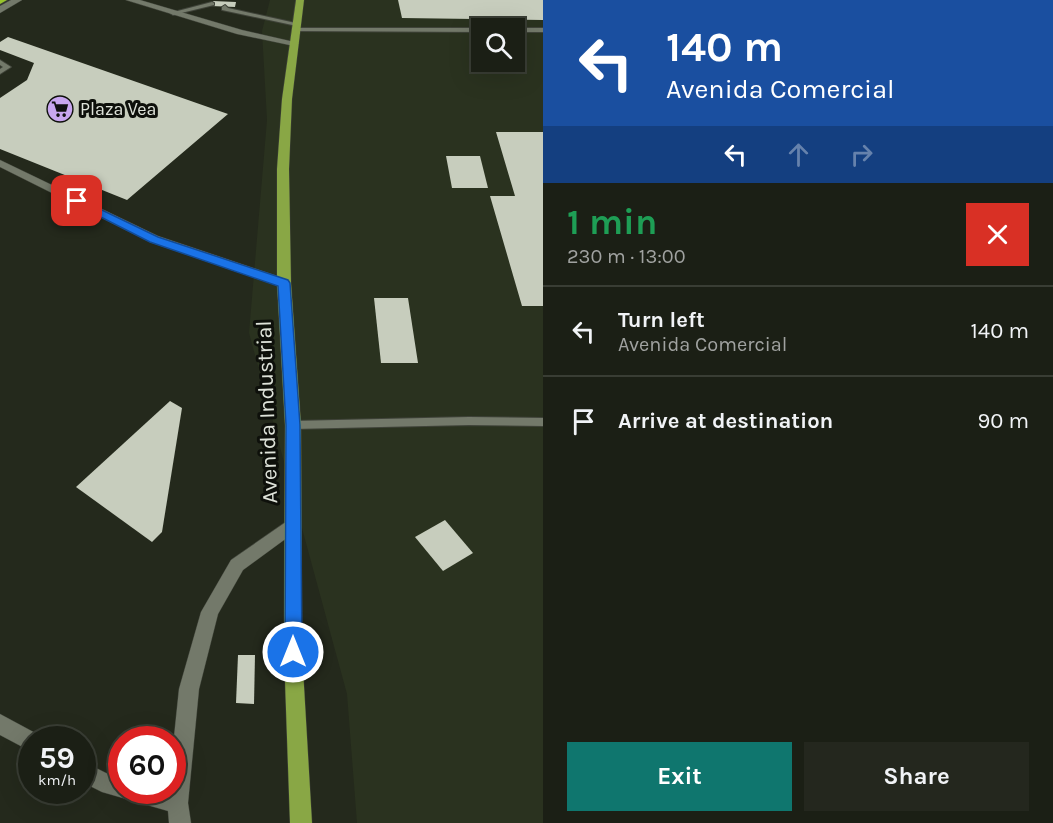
<!DOCTYPE html>
<html lang="en">
<head>
<meta charset="utf-8">
<style>
  :root { --surface:#1b1f15; --page:#24271e; --text:#f1f3f6; --muted:#a0a2a0; --line:#393d34; --accent:#0f766e }
  body { margin:0; font-family:Karla,sans-serif; background:var(--page); color:var(--text); height:100vh; display:flex; flex-direction:column; font-size:22px; white-space:nowrap }
  * { box-sizing:border-box; margin:0 }
  p { font-size:20px; color:var(--muted) }
  .icon { flex:none; width:33px; height:33px; fill:none; stroke:currentColor; stroke-width:2; stroke-linecap:round; stroke-linejoin:round }
  .map { position:relative; flex:1; overflow:hidden }
  .panel { display:flex; flex-direction:column; background:var(--surface); width:510px }
  .panel>* { flex:none }
  .top-card { background:#1a4fa0; color:#fff; overflow:hidden }
  .tools { position:absolute; left:471px; top:18px; display:grid; gap:12px }
  .tools a { display:grid; place-items:center; width:54px; height:54px; border-radius:0px; background:var(--surface); box-shadow:0 6px 24px #0002,0 0 0 2px var(--line); font-size:30px }
  .speed { position:absolute; left:18px; top:726px; display:flex; gap:12px; font-size:30px; font-weight:700; text-align:center }
  .speed>* { display:grid; place-content:center; width:78px; height:78px; border-radius:50%; background:var(--surface); box-shadow:0 6px 24px #0002,0 0 0 2px var(--line); line-height:1 }
  .speed small { font-size:15px; font-weight:400 }
  .speed .limit { border:9px solid #d22; background:#fff; color:#111 }
  .pin { position:absolute; display:grid; place-items:center; width:51px; height:51px; color:#fff; margin:-26px; border-radius:12px; box-shadow:0 3px 9px #0006 }
  .me { position:absolute; width:66px; margin:-33px; rotate:0deg; stroke-linejoin:round; filter:drop-shadow(0 0 4px #0008) }
  .turn { display:flex; align-items:center; gap:21px; height:126px; padding:0 24px; font-size:27px }
  .turn .icon { width:78px; height:78px; stroke-width:2.5 }
  .turn b { display:block; font-size:42px; line-height:51px }
  .lanes { display:flex; align-items:center; height:57px; padding:0 24px; background:#0003; justify-content:center; gap:30px; direction:ltr }
  .lanes .off { opacity:.35 }
  .round { display:grid; place-items:center; flex:none; width:63px; height:63px; border-radius:0px; background:var(--page) }
  .summary { display:flex; align-items:center; justify-content:space-between; height:102px; padding:0 24px }
  h1 { font-size:36px; font-weight:700; line-height:45px; color:#1e9e55 }
  .primary-button { display:flex; gap:12px; margin-top:auto; padding:12px 24px }
  .primary-button a { flex:1; height:69px; border-radius:0px; background:var(--accent); color:#fff; font-size:24px; font-weight:700; line-height:69px; text-align:center }
  .primary-button a+a { background:var(--page); color:var(--text) }
  ul { padding:0; list-style:none }
  li { display:flex; align-items:center; gap:18px; height:90px; padding:0 24px; border-top:2px solid var(--line) }
  li div { flex:1 }
  li b { display:block; font-size:22px }
  li em { font-style:normal }
  main { display:flex; flex:1; min-height:0 }
  .map>svg:first-child { display:block }
</style>
</head>
<body>
<main>
<div class="map">
<svg width="543" height="823" viewBox="0 0 543 823">
  <rect width="100%" height="100%" fill="#24291c"/>
  <path fill="#2a321f" fill-rule="evenodd" d="M270,0h273v823h-186l-10,-129 -98,-361 18,-213 -5,-89zM482,28h32v34h-32z"/>
  <g fill="#c7cdbd">
    <path d="M398,0h145v20l-141,-2z"/>
    <path d="M213,1l23,1 -1,5 -24,-1z"/>
    <path d="M8,37l220,77 -101,86 -127,-51v-51l27,-18 7,-17 -34,-13v-8z"/>
    <path d="M496,132h47v174h-21l-32,-110h25z"/>
    <path d="M446,156h34l8,32h-36z"/>
    <path d="M374,298h34l10,65h-37z"/>
    <path d="M170,401l12,7 -20,124 -10,10 -76,-55z"/>
    <path d="M445,520l28,33 -30,18 -28,-34z"/>
    <path d="M238,655h17l-1,49 -18,-1z"/>
  </g>
  <g fill="none" stroke-linecap="round" stroke-linejoin="round">
    <defs>
      <g id="lane">
        <path d="M212,2l2,1v2l-41,10 -3,-2z"/>
        <path d="M225,5l3,3 72,16 -3,2 -75,-16v-3z"/>
        <path d="M296,28h188h-2v4l-188,-1v-2z"/>
        <path d="M512,28h31v4h-29v-4z"/>
        <path d="M0,60l11,7 -11,7v-5l3,-2 -3,-2z"/>
        <path d="M469,417l74,1v8l-74,-1 -176,4 -4,-1 -1,-3 1,-3 4,-1z"/>
      </g>
      <g id="street">
        <path d="M11,0h11l-22,13v-7z"/>
        <path d="M126,0h14l102,30 57,13 -5,3 -57,-12z"/>
        <path d="M0,160l158,76 131,44 2,3 -2,3h-10l-129,-44 -150,-75z"/>
        <path d="M293,517l6,2 2,5 -2,5 -56,41 -25,44 -19,75 -11,114 3,20h-22l-1,-12 -66,-19 -20,-10v-21l24,12 16,5v12h50v-34l7,-67 22,-77 30,-52z"/>
        <path d="M0,714l39,21 2,5h-9v12l-32,-17z"/>
      </g>
      <path id="primary" d="M296,0h8l-12,99 -3,70 2,114 10,142 1,227 10,171h-22l-6,-171 1,-227 -8,-142v-114l5,-70z"/>
      <path id="highway" d="M0,0h7l-7,4z"/>
    </defs>
    <use href="#lane" stroke="#3f4339" stroke-width="2"/>
    <use href="#street" stroke="#3f4339" stroke-width="1"/>
    <use href="#primary" stroke="#3f4339" stroke-width="1"/>
    <use href="#highway" stroke="#3f4339" stroke-width="2"/>
    <use href="#lane" fill="#73796a" fill-rule="evenodd"/>
    <use href="#street" fill="#73796a" fill-rule="evenodd"/>
    <use href="#primary" fill="#89a745" fill-rule="evenodd"/>
    <use href="#highway" fill="#98c52c" fill-rule="evenodd"/>
  </g>
  <path fill="#1a73e8" stroke="#114b97" stroke-width="1.5" d="M77,198l81,39 130,43 2,3 10,142 2,227 -3,6 -6,2 -6,-2 -2,-6 1,-227 -8,-139 -128,-44 -77,-39 -1,-2z"/>
  <defs>
    <symbol id="supermarket-disc" viewBox="-11 -11 22 22"><circle r="9.5" fill="#c8a6ef" stroke="#0e100b"/><path d="M-6-5.5h2.5l.6 2H6L4.5 2H-2.5L-4.4-4H-6ZM-1.5 3.2a1.3 1.3 0 1 0 .1 0ZM3 3.2a1.3 1.3 0 1 0 .1 0Z" fill="#111"/></symbol>
  </defs>
  <g fill-rule="evenodd">
    <use href="#supermarket-disc" x="45" y="94" width="30" height="30"/>
  </g>
  <g text-anchor="middle" dominant-baseline="central" stroke-width="6" stroke-linejoin="round" paint-order="stroke">
    <g font-size="18" fill="#dfe3da" stroke="#0e100b" text-anchor="start">
      <text x="80" y="109">Plaza Vea</text>
    </g>
    <g font-size="22" fill="#dfe3da" stroke="#0e100b">
      <text transform="translate(267 412) rotate(-92)">Avenida Industrial</text>
    </g>
  </g>
</svg>
<div class="tools">
<a><svg class="icon" aria-label="search" viewBox="0 0 24 24"><circle cx="10" cy="10" r="6"/><path d="M15 15l6 6"/></svg></a>
</div>
<div class="speed"><div>59<small>km/h</small></div><div class="limit">60</div></div>
<div class="pin" style="left:77px;top:201px;background:#d93025"><svg class="icon" aria-label="arrive" viewBox="0 0 24 24"><path d="M6 21V4h12l-3 4 3 4H6"/></svg></div>
<svg class="me" style="left:293px;top:652px" viewBox="-20 -20 40 40"><circle r="17" fill="#1a73e8" stroke="#fff" stroke-width="3"/><path d="M0-11L8 9 0 5-8 9z" fill="#fff"/></svg>
</div>
<section class="panel">
<div class="top-card">
<div class="turn"><svg class="icon" aria-label="left" viewBox="0 0 24 24"><path d="M17 20v-9H6M10 6l-5 5 5 5"/></svg><div><b>140 m</b>Avenida Comercial</div></div>
<div class="lanes"><svg class="icon" aria-label="left" viewBox="0 0 24 24"><path d="M17 20v-9H6M10 6l-5 5 5 5"/></svg><svg class="icon off" aria-label="ahead" viewBox="0 0 24 24"><path d="M12 20V5M6 11l6-6 6 6"/></svg><svg class="icon off" aria-label="right" viewBox="0 0 24 24"><path d="M7 20v-9h11M14 6l5 5-5 5"/></svg></div>
</div>
<div class="summary"><div><h1>1 min</h1><p>230 m · 13:00</p></div><a class="round" style="background:#d93025;color:#fff"><svg class="icon" aria-label="close" viewBox="0 0 24 24"><path d="M6 6l12 12M18 6L6 18"/></svg></a></div>
<ul>
<li><svg class="icon" aria-label="left" viewBox="0 0 24 24"><path d="M17 20v-9H6M10 6l-5 5 5 5"/></svg><div><b>Turn left</b><p>Avenida Comercial</p></div><em>140 m</em></li>
<li><svg class="icon" aria-label="arrive" viewBox="0 0 24 24"><path d="M6 21V4h12l-3 4 3 4H6"/></svg><div><b>Arrive at destination</b></div><em>90 m</em></li>
</ul>
<div class="primary-button"><a>Exit</a><a>Share</a></div>
</section>
</main>
</body>
</html>
